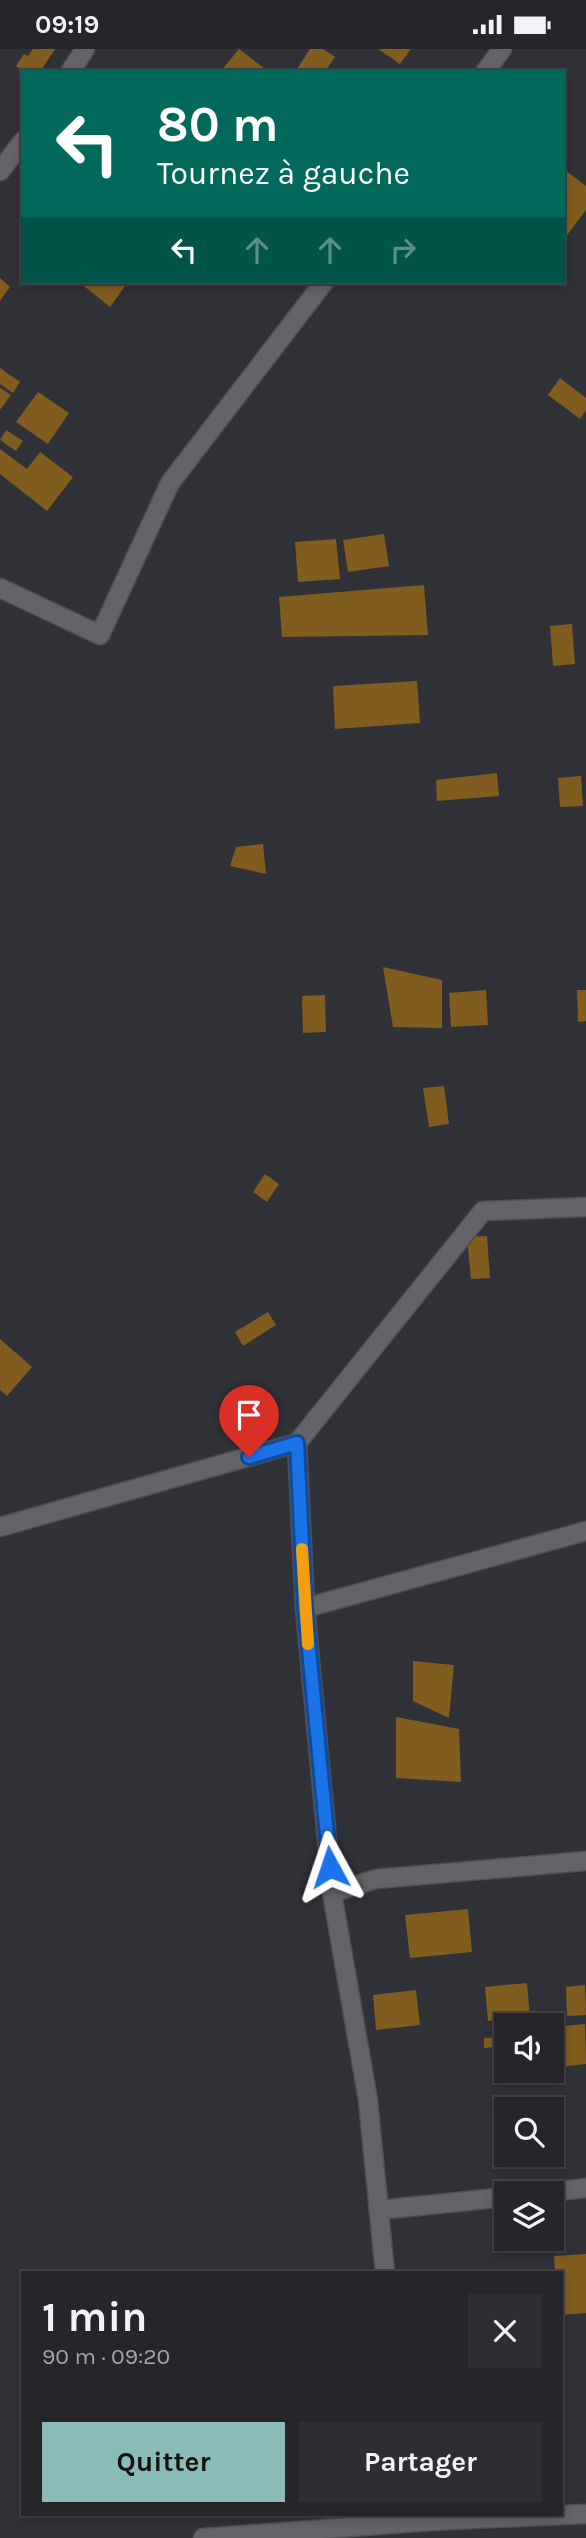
<!DOCTYPE html>
<html lang="fr">
<head>
<meta charset="utf-8">
<style>
  :root { --surface:#25252a; --page:#2d2d32; --text:#f1f3f6; --muted:#a3a5a8; --line:#424247; --accent:#8bbbb9 }
  body { margin:0; font-family:Karla,sans-serif; background:var(--page); color:var(--text); height:100vh; display:flex; flex-direction:column; font-size:26px; white-space:nowrap }
  * { box-sizing:border-box; margin:0 }
  p { font-size:23px; color:var(--muted) }
  .icon { flex:none; width:38px; height:38px; fill:none; stroke:currentColor; stroke-width:2; stroke-linecap:round; stroke-linejoin:round }
  .map { position:relative; flex:1; overflow:hidden }
  .drawer { position:absolute; left:21px; top:2222px; width:542px; height:245px; display:flex; flex-direction:column; background:var(--surface); border-radius:0px; box-shadow:0 4px 10px #0003,0 0 0 2px var(--line) }
  .drawer>* { flex:none }
  .hud { position:absolute; left:21px; top:21px; width:544px; height:214px; border-radius:0px; box-shadow:0 4px 10px #0003,0 0 0 2px var(--line); background:#00695c; color:#fff; overflow:hidden }
  .tools { position:absolute; left:494px; top:1964px; display:grid; gap:14px }
  .tools a { display:grid; place-items:center; width:70px; height:70px; border-radius:0px; background:var(--surface); box-shadow:0 4px 10px #0003,0 0 0 2px var(--line); font-size:35px }
  .pin { position:absolute; display:grid; place-items:center; width:60px; height:60px; color:#fff; margin:-72px -30px; border-radius:50% 50% 50% 0; rotate:-45deg; box-shadow:0 0 7px #0007 }
  .pin .icon { rotate:45deg }
  .me { position:absolute; width:77px; margin:-38px; rotate:355deg; stroke-linejoin:round; filter:drop-shadow(0 0 5px #0008) }
  .turn { display:flex; align-items:center; gap:24px; height:147px; padding:0 21px; font-size:32px }
  .turn .icon { width:91px; height:91px; stroke-width:2.5 }
  .turn b { display:block; font-size:49px; line-height:60px }
  .lanes { display:flex; align-items:center; height:66px; padding:0 21px; background:#0003; justify-content:center; gap:35px; direction:ltr }
  .lanes .off { opacity:.35 }
  .round { display:grid; place-items:center; flex:none; width:74px; height:74px; border-radius:0px; background:var(--page) }
  .headline { display:flex; align-items:center; justify-content:space-between; height:119px; padding:0 21px }
  h1 { font-size:42px; font-weight:700; line-height:52px }
  .button { display:flex; gap:14px; margin-top:auto; padding:14px 21px }
  .button a { flex:1; height:80px; border-radius:0px; background:var(--accent); color:#111; font-size:28px; font-weight:700; line-height:80px; text-align:center }
  .button a+a { background:var(--page); color:var(--text) }
  .status { display:flex; justify-content:space-between; align-items:center; height:49px; padding:0 35px; background:var(--surface); direction:ltr }
  .status svg { height:19px; fill:currentColor }
  .map>svg:first-child { display:block }
</style>
</head>
<body>
<div class="status"><b>09:19</b><svg viewBox="0 0 49 12"><path d="M0 12V9h3v3zM5 12V6h3v6zM10 12V3h3v9zM15 12V0h3v12zM26 1h20v11H26zM47 4h2v5h-2z"/></svg></div>
<div class="map">
<svg width="586" height="2489" viewBox="0 0 586 2489">
  <rect width="100%" height="100%" fill="#313138"/>
  <g fill="#815c1f">
    <path d="M33,0h22l-15,23h-16l-8,-6 8,-12 4,2z"/>
    <path d="M239,0l30,23h-49z"/>
    <path d="M310,0h13l12,8 -10,15h-30z"/>
    <path d="M378,0h33l-11,15z"/>
    <path d="M566,122l20,15v24l-22,29v-65z"/>
    <path d="M0,229l10,9 -10,14z"/>
    <path d="M79,233h49l-18,25z"/>
    <path d="M0,319l20,14 -7,11 -13,-9z"/>
    <path d="M560,329l26,20v12l-6,9 -32,-24z"/>
    <path d="M0,339l11,7 -11,15z"/>
    <path d="M38,343l31,21 -21,31 -32,-22z"/>
    <path d="M6,381l17,11 -7,10 -16,-11z"/>
    <path d="M0,400l27,20 13,-17 33,25 -26,34 -47,-37z"/>
    <path d="M384,485l5,32 -41,6 -5,-32z"/>
    <path d="M336,490l4,40 -42,3 -3,-40z"/>
    <path d="M424,536l4,50 -146,2 -3,-40z"/>
    <path d="M572,575l3,40 -22,2 -3,-40z"/>
    <path d="M417,632l3,42 -85,6 -2,-43z"/>
    <path d="M497,724l2,23 -62,5 -1,-21z"/>
    <path d="M581,727l2,30 -23,1 -2,-29z"/>
    <path d="M263,795l3,30 -36,-8 6,-19z"/>
    <path d="M383,918l59,13v48l-49,-1z"/>
    <path d="M486,941l2,35 -37,2 -2,-34z"/>
    <path d="M577,941h9v31l-8,1z"/>
    <path d="M325,946l1,37 -23,1 -1,-37z"/>
    <path d="M444,1037l5,38 -20,3 -6,-39z"/>
    <path d="M265,1125l14,10 -12,18 -14,-10z"/>
    <path d="M487,1187l3,42 -19,1 -4,-42z"/>
    <path d="M268,1263l8,13 -33,21 -8,-14z"/>
    <path d="M0,1290l32,28 -25,29 -7,-6z"/>
    <path d="M413,1612l41,4 -5,53 -36,-17z"/>
    <path d="M396,1668l63,12 2,53 -65,-4z"/>
    <path d="M468,1860l4,43 -62,6 -5,-43z"/>
    <path d="M527,1934l3,34 -42,4 -3,-34z"/>
    <path d="M585,1936l1,30 -19,1 -1,-29z"/>
    <path d="M416,1941l4,35 -44,5 -3,-35z"/>
    <path d="M585,1975l1,40 -35,4v-41z"/>
    <path d="M506,1988v9l-22,2v-10z"/>
    <path d="M586,2205v59l-24,2v-42h-7l-1,-17z"/>
  </g>
  <g fill="none" stroke-linecap="round" stroke-linejoin="round">
    <defs>
      <g id="minor">
        <path d="M70,23l15,-23"/>
        <path d="M485,23l17,-23"/>
        <path d="M0,122l23,-30"/>
        <path d="M0,539l100,47 70,-152 154,-201"/>
        <path d="M297,1394l8,165 27,285"/>
        <path d="M0,1478l297,-84 186,-232 103,-4"/>
        <path d="M305,1559l281,-77"/>
        <path d="M542,2144l44,-5"/>
        <path d="M379,2161l127,-13"/>
        <path d="M385,2224l-17,-173 -36,-207 44,-14 210,-18"/>
        <path d="M562,2466l24,-1"/>
        <path d="M203,2489l228,-17 130,-6"/>
      </g>
    </defs>
    <use href="#minor" stroke="#4e4e54" stroke-width="21"/>
    <use href="#minor" stroke="#646468" stroke-width="18"/>
  </g>
  <g fill="none" stroke-linecap="round" stroke-linejoin="round">
    <defs>
      <path id="route" d="M249,1408l48,-14 8,165 25,259"/>
    </defs>
    <use href="#route" stroke="#114b97" stroke-width="18"/>
    <use href="#route" stroke="#1a73e8" stroke-width="12"/>
    <path stroke="#f59e0b" stroke-width="12" d="M302,1500l6,95"/>
  </g>
</svg>
<div class="tools">
<a><svg class="icon" aria-label="sound" viewBox="0 0 24 24"><path d="M4 9h4l5-4v14l-5-4H4zM17 9q2 3 0 6"/></svg></a>
<a><svg class="icon" aria-label="search" viewBox="0 0 24 24"><circle cx="10" cy="10" r="6"/><path d="M15 15l6 6"/></svg></a>
<a><svg class="icon" aria-label="layers" viewBox="0 0 24 24"><path d="M12 4l9 5-9 5-9-5zM3 14l9 5 9-5"/></svg></a>
</div>
<div class="pin" style="left:249px;top:1408px;background:#d93025"><svg class="icon" aria-label="arrive" viewBox="0 0 24 24"><path d="M6 21V4h12l-3 4 3 4H6"/></svg></div>
<svg class="me" style="left:330px;top:1818px" viewBox="-20 -20 40 40"><path d="M0-17L14 15 0 8-14 15z" fill="#1a73e8" stroke="#fff" stroke-width="4"/></svg>
<div class="hud">
<div class="turn"><svg class="icon" aria-label="left" viewBox="0 0 24 24"><path d="M17 20v-9H6M10 6l-5 5 5 5"/></svg><div><b>80 m</b>Tournez à gauche</div></div>
<div class="lanes"><svg class="icon" aria-label="left" viewBox="0 0 24 24"><path d="M17 20v-9H6M10 6l-5 5 5 5"/></svg><svg class="icon off" aria-label="ahead" viewBox="0 0 24 24"><path d="M12 20V5M6 11l6-6 6 6"/></svg><svg class="icon off" aria-label="ahead" viewBox="0 0 24 24"><path d="M12 20V5M6 11l6-6 6 6"/></svg><svg class="icon off" aria-label="right" viewBox="0 0 24 24"><path d="M7 20v-9h11M14 6l5 5-5 5"/></svg></div>
</div>
<section class="drawer">
<div class="headline"><div><h1>1 min</h1><p>90 m · 09:20</p></div><a class="round"><svg class="icon" aria-label="close" viewBox="0 0 24 24"><path d="M6 6l12 12M18 6L6 18"/></svg></a></div>
<div class="button"><a>Quitter</a><a>Partager</a></div>
</section>
</div>
</body>
</html>
